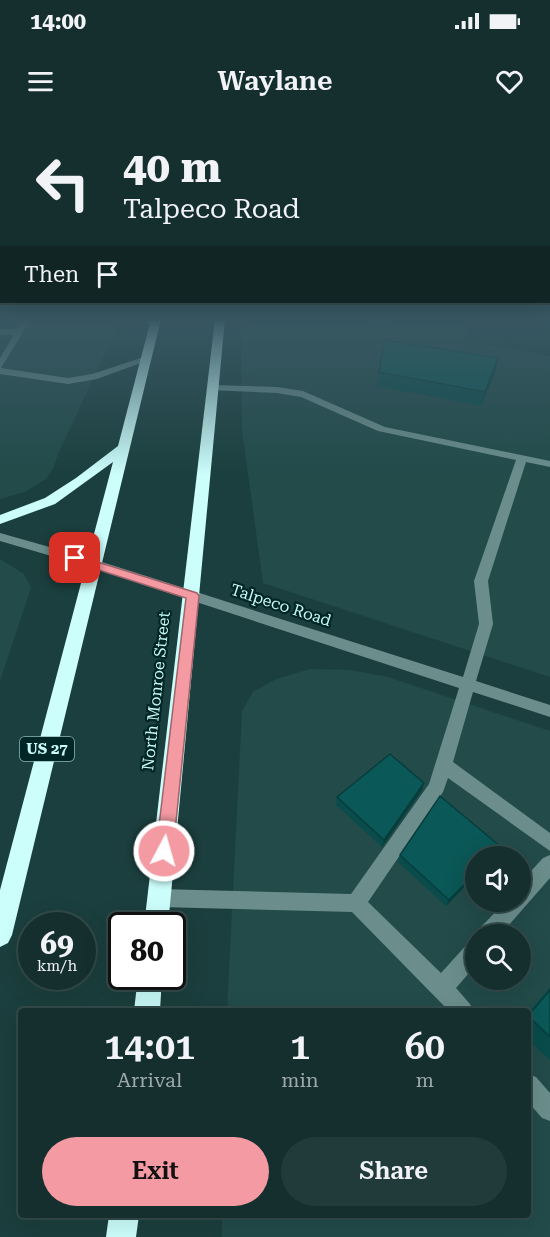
<!DOCTYPE html>
<html lang="en">
<head>
<meta charset="utf-8">
<style>
  :root { --surface:#142f2e; --page:#213b3a; --text:#f1f3f6; --muted:#9da9aa; --line:#334a4a; --accent:#f49aa3 }
  body { margin:0; font-family:"Roboto Serif",serif; background:var(--page); color:var(--text); height:100vh; display:flex; flex-direction:column; font-size:22px; white-space:nowrap }
  * { box-sizing:border-box; margin:0 }
  p { font-size:20px; color:var(--muted) }
  .icon { flex:none; width:33px; height:33px; fill:none; stroke:currentColor; stroke-width:2; stroke-linecap:round; stroke-linejoin:round }
  .map { position:relative; flex:1; overflow:hidden }
  .drawer { position:absolute; left:18px; top:888px; width:513px; height:210px; display:flex; flex-direction:column; background:var(--surface); border-radius:6px; box-shadow:0 6px 24px #0002,0 0 0 2px var(--line) }
  .drawer>* { flex:none }
  .hud { position:absolute; left:0px; top:0px; width:550px; height:183px; box-shadow:0 6px 24px #0002,0 0 0 2px var(--line); background:#142f2e; color:var(--text); overflow:hidden }
  .buttons { position:absolute; left:465px; top:726px; display:grid; gap:12px }
  .buttons a { display:grid; place-items:center; width:66px; height:66px; border-radius:50%; background:var(--surface); box-shadow:0 6px 24px #0002,0 0 0 2px var(--line); font-size:30px }
  .speed { position:absolute; left:18px; top:792px; display:flex; gap:12px; font-size:30px; font-weight:700; text-align:center }
  .speed>* { display:grid; place-content:center; width:78px; height:78px; border-radius:50%; background:var(--surface); box-shadow:0 6px 24px #0002,0 0 0 2px var(--line); line-height:1 }
  .speed small { font-size:15px; font-weight:400 }
  .speed .limit { border:3px solid #111; border-radius:9px; background:#fff; color:#111 }
  .pin { position:absolute; display:grid; place-items:center; width:51px; height:51px; color:#fff; margin:-26px; border-radius:12px; box-shadow:0 3px 9px #0006 }
  .me { position:absolute; width:66px; margin:-33px; rotate:6deg; stroke-linejoin:round; filter:drop-shadow(0 0 4px #0008) }
  .turn { display:flex; align-items:center; gap:21px; height:126px; padding:0 24px; font-size:27px }
  .turn .icon { width:78px; height:78px; stroke-width:2.5 }
  .turn b { display:block; font-size:42px; line-height:51px }
  .then { display:flex; align-items:center; height:57px; padding:0 24px; background:#0003; gap:12px; font-size:22px }
  .eta { display:flex; justify-content:space-evenly; align-items:center; height:102px; text-align:center }
  .eta b { font-size:36px; font-weight:600; line-height:42px }
  .button { display:flex; gap:12px; margin-top:auto; padding:12px 24px }
  .button a { flex:1; height:69px; border-radius:36px; background:var(--accent); color:#111; font-size:24px; font-weight:600; line-height:69px; text-align:center }
  .button a+a { background:var(--page); color:var(--text) }
  .status { display:flex; justify-content:space-between; align-items:center; height:42px; padding:0 30px; background:var(--surface); direction:ltr }
  .status svg { height:16px; fill:currentColor }
  header { display:flex; justify-content:space-between; align-items:center; height:78px; padding:0 24px; background:var(--surface); font-size:27px; font-weight:600 }
  .map>svg:first-child { display:block }
</style>
</head>
<body>
<div class="status"><b>14:00</b><svg viewBox="0 0 49 12"><path d="M0 12V9h3v3zM5 12V6h3v6zM10 12V3h3v9zM15 12V0h3v12zM26 1h20v11H26zM47 4h2v5h-2z"/></svg></div>
<header><svg class="icon" aria-label="menu" viewBox="0 0 24 24"><path d="M4 6h16M4 12h16M4 18h16"/></svg>Waylane<svg class="icon" aria-label="heart" viewBox="0 0 24 24"><path d="M12 20l-8-8c-3-5 5-10 8-4 3-6 11-1 8 4z"/></svg></header>
<div class="map">
<svg width="550" height="1117" viewBox="0 0 550 1117">
  <rect width="100%" height="100%" fill="#1b3f3e"/>
  <g fill="#224b4a" fill-rule="evenodd">
    <path d="M0,199h121l-62,133 -6,17 -7,10 -21,13 -25,7z"/>
    <path d="M241,199h233l-11,21 87,16v321l-287,-94 -21,-153z"/>
    <path d="M0,439l24,15 7,14 -31,93z"/>
    <path d="M310,549l40,1 38,7 162,54v506h-328v-22h306v-204h-301l15,-300 11,-19 23,-13zM476,736h44v46h-44zM476,814h44v46h-44z"/>
  </g>
  <g fill="none" stroke-linecap="round" stroke-linejoin="round">
    <g fill="#6b8e8d" fill-rule="evenodd">
      <path d="M23,199h8l-30,49 67,10 24,-4 52,-17 5,3 -52,19 -29,5 -68,-10v-16l14,-23h-14v-6h17z"/>
      <path d="M140,199h11l8,4 -4,3z"/>
      <path d="M213,265l64,2 26,4 82,36 165,34v6l-24,-5 -38,119 5,43 -17,57 74,24v12l-77,-25 -20,70 97,71v18l-102,-73 -5,14 -75,110 73,71 28,-31 7,-3v26l-20,23 14,16 4,7h-25l-97,-99 -193,-5 -7,-2 -3,-7 3,-7 7,-2 192,5 78,-110 30,-96 -370,-121 -89,-26v-8l99,28 364,116 16,-53 -5,-43 42,-121 -138,-29 -77,-34 -24,-4 -67,-3v-4z"/>
      <path d="M550,735v23l-49,56h-23l3,-7 24,-25h15v-19l23,-25z"/>
      <path d="M528,954l8,3 14,16v28l-8,-3 -14,-16z"/>
    </g>
    <g fill="#ccfefc" fill-rule="evenodd">
      <path d="M151,199h10l-149,616 -4,8 -8,4v-57l113,-428 -58,42 -55,20v-9l45,-17 31,-20 42,-32z"/>
      <path d="M215,199h10l-57,607h-24z"/>
      <path d="M138,856h24l-2,35h-26z"/>
      <path d="M109,1095h30l-3,22h-30z"/>
    </g>
  </g>
  <g fill="#094c4b">
    <path d="M358,199h40l-5,6z"/>
    <path d="M498,238l-3,14 -14,34 -104,-20 2,-14z"/>
    <path d="M424,663l-2,7 -40,57 -46,-42 1,-8z"/>
    <path d="M501,727l-4,7 -21,2v19l-30,31 -48,-44 2,-7z"/>
    <path d="M550,867v74l-22,-22v-26z"/>
  </g>
  <g fill="#073e3d">
    <path d="M0,199h4l-4,6z"/>
    <path d="M394,199h4l-5,6z"/>
    <path d="M498,238l-3,14 -14,34 4,-14z"/>
    <path d="M424,663l-2,7 -40,57 2,-7z"/>
    <path d="M501,727l-7,9h-3z"/>
    <path d="M476,752v3l-30,31 3,-6z"/>
  </g>
  <g fill="#0a5857" stroke="#073e3d" stroke-width="1.5">
    <path d="M385,220l113,18 -13,34 -106,-20z"/>
    <path d="M390,634l34,29 -40,57 -47,-43z"/>
    <path d="M440,676l61,51 -10,9h-15v16l-27,28 -49,-45z"/>
    <path d="M550,870v47l-22,-21z"/>
  </g>
  <linearGradient id="sky" x2="0" y2="1"><stop stop-color="#0f2322"/><stop offset="0.56" stop-color="#395863"/><stop offset="1" stop-color="#395863" stop-opacity="0"/></linearGradient>
  <rect width="550" height="355" fill="url(#sky)"/>
  <path fill="#f49aa3" stroke="#9f646a" stroke-width="1.5" d="M75,435l122,38 2,3 -26,255 -3,6 -6,2 -5,-2 -3,-6 30,-253 -115,-37 -1,-3z"/>
  <g text-anchor="middle" dominant-baseline="central" stroke-width="4.5" stroke-linejoin="round" paint-order="stroke">
    <rect fill="#002525" stroke="#8bb9b8" stroke-width="1.5" x="20" y="617" width="54" height="24" rx="4.5"/>
    <g font-size="15" font-weight="bold" fill="#c6f9f7">
      <text x="47" y="629">US 27</text>
    </g>
    <g font-size="16" fill="#c6f9f7" stroke="#002525">
      <text transform="translate(281 485) rotate(18)">Talpeco Road</text>
      <text transform="translate(156 571) rotate(-84)">North Monroe Street</text>
    </g>
  </g>
</svg>
<div class="buttons">
<a><svg class="icon" aria-label="sound" viewBox="0 0 24 24"><path d="M4 9h4l5-4v14l-5-4H4zM17 9q2 3 0 6"/></svg></a>
<a><svg class="icon" aria-label="search" viewBox="0 0 24 24"><circle cx="10" cy="10" r="6"/><path d="M15 15l6 6"/></svg></a>
</div>
<div class="speed"><div>69<small>km/h</small></div><div class="limit">80</div></div>
<div class="pin" style="left:75px;top:438px;background:#d93025"><svg class="icon" aria-label="arrive" viewBox="0 0 24 24"><path d="M6 21V4h12l-3 4 3 4H6"/></svg></div>
<svg class="me" style="left:164px;top:731px" viewBox="-20 -20 40 40"><circle r="17" fill="#f49aa3" stroke="#fff" stroke-width="3"/><path d="M0-11L8 9 0 5-8 9z" fill="#fff"/></svg>
<div class="hud">
<div class="turn"><svg class="icon" aria-label="left" viewBox="0 0 24 24"><path d="M17 20v-9H6M10 6l-5 5 5 5"/></svg><div><b>40 m</b>Talpeco Road</div></div>
<div class="then">Then<svg class="icon" aria-label="arrive" viewBox="0 0 24 24"><path d="M6 21V4h12l-3 4 3 4H6"/></svg></div>
</div>
<section class="drawer">
<div class="eta">
<div><b>14:01</b><p>Arrival</p></div>
<div><b>1</b><p>min</p></div>
<div><b>60</b><p>m</p></div>
</div>
<div class="button"><a>Exit</a><a>Share</a></div>
</section>
</div>
</body>
</html>
